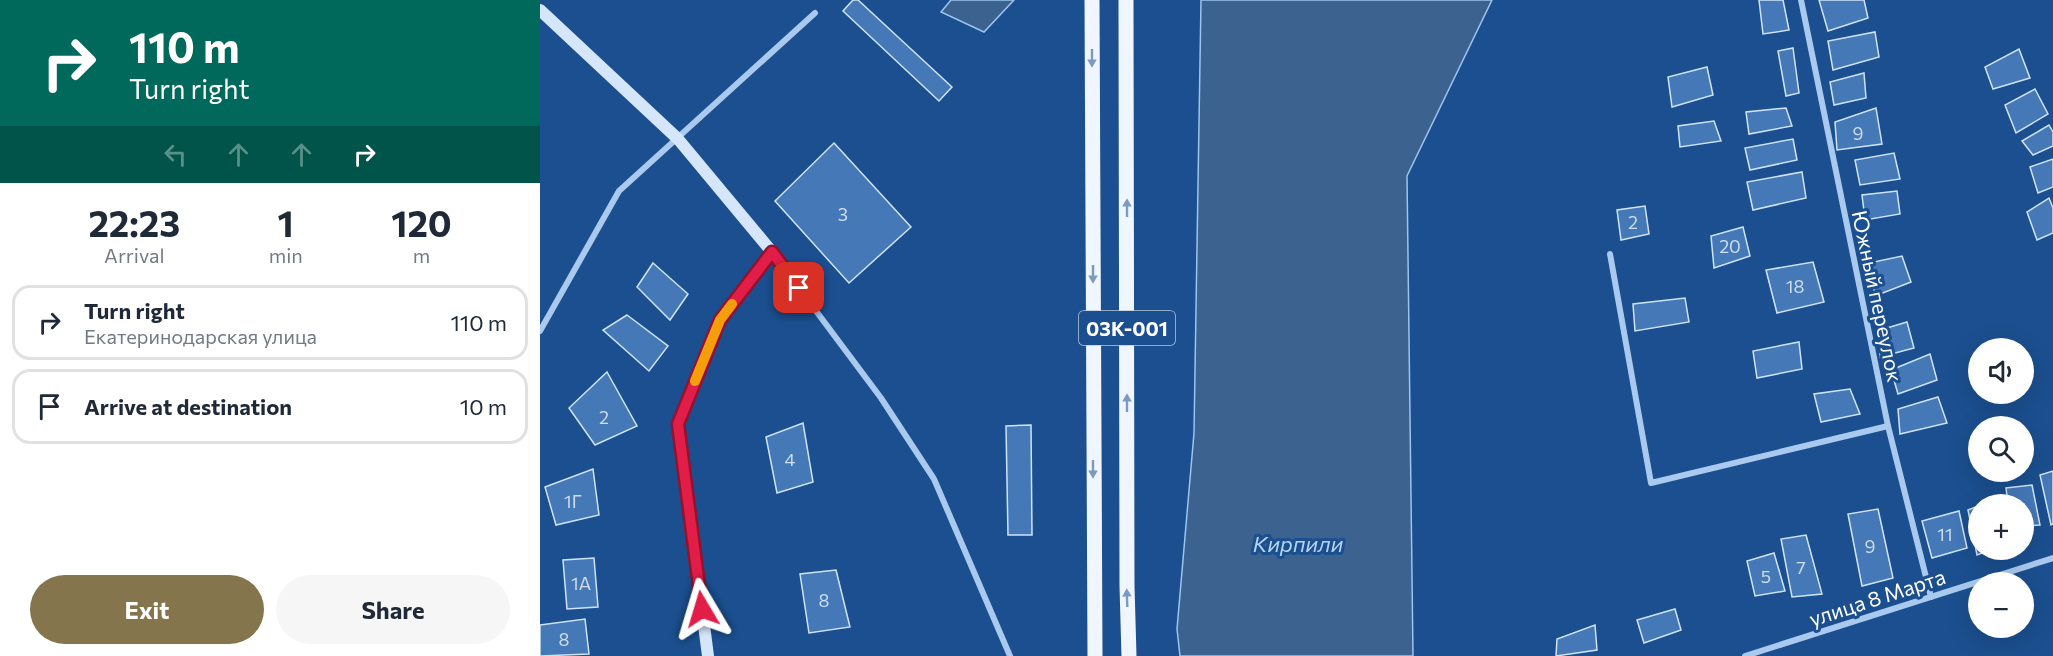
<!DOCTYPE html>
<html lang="en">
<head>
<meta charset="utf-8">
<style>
  :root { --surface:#fff; --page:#f6f6f7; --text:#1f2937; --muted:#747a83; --line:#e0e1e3; --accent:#84754c }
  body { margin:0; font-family:Commissioner,sans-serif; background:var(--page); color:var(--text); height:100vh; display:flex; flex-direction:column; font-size:22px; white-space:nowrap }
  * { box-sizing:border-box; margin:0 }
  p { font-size:20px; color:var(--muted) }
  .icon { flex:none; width:33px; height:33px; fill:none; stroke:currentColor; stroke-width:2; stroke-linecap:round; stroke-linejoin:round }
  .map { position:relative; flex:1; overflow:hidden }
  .side { display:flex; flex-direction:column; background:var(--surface); width:540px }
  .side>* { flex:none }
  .hud { background:#00695c; color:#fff; overflow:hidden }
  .fabs { position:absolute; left:1428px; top:338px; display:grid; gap:12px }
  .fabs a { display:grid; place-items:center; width:66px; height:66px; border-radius:50%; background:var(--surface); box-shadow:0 6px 24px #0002; font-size:30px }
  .pin { position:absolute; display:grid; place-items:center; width:51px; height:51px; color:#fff; margin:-26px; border-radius:12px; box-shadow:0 3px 9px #0006 }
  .me { position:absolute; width:66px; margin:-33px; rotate:353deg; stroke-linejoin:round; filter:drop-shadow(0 0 4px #0008) }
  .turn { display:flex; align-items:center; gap:21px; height:126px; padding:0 30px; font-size:27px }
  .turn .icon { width:78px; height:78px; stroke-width:2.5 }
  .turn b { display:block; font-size:42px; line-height:51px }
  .lanes { display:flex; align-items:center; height:57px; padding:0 30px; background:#0003; justify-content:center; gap:30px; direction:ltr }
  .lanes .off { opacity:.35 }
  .eta { display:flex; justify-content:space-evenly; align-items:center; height:102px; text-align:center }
  .eta b { font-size:36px; font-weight:700; line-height:42px }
  .primary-button { display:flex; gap:12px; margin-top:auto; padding:12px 30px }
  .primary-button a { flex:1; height:69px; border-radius:36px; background:var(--accent); color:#fff; font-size:24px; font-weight:700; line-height:69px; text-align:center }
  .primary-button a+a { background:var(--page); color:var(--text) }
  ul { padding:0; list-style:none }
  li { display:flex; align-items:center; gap:18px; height:75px; margin:0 12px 9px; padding:0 18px; border:3px solid var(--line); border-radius:18px }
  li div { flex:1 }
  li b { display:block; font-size:22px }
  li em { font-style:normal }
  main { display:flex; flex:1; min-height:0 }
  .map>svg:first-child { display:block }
</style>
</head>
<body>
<main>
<section class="side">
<div class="hud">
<div class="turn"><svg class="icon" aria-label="right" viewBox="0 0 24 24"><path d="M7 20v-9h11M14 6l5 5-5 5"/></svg><div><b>110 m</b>Turn right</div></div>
<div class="lanes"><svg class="icon off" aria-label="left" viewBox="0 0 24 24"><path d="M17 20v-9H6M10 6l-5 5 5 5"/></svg><svg class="icon off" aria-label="ahead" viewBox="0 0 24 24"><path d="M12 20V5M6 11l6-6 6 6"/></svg><svg class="icon off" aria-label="ahead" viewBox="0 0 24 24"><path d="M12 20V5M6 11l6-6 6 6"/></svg><svg class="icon" aria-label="right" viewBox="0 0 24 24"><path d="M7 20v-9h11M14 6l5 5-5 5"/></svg></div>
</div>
<div class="eta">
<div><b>22:23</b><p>Arrival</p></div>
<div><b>1</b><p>min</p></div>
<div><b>120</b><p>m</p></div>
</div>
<ul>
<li><svg class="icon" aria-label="right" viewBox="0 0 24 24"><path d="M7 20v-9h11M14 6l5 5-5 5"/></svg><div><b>Turn right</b><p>Екатеринодарская улица</p></div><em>110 m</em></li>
<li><svg class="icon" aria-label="arrive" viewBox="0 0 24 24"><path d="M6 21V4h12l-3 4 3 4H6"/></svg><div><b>Arrive at destination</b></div><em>10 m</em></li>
</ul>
<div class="primary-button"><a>Exit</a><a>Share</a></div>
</section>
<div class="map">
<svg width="1513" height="656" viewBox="0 0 1513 656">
  <rect width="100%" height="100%" fill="#1b4f8f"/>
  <g fill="#3c6290" stroke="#9cc4f0" stroke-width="1.5">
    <path d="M411,0h63l-30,32 -43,-20z"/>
    <path d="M661,0h291l-85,176 6,480h-233l-3,-27 17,-196z"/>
  </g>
  <g fill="#4478b7" stroke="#cfe3fa" stroke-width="1.5">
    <path d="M313,0h5l94,87 -13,14 -96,-90z"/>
    <path d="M1219,0h24l6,30 -26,4z"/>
    <path d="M1279,0h45l4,18 -40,13z"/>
    <path d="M1335,32l4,25 -46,13 -5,-29z"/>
    <path d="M1253,48l6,45 -13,3 -8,-45z"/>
    <path d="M1479,49l11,29 -37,11 -8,-22z"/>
    <path d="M1167,67l6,28 -41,12 -4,-30z"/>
    <path d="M1324,73l2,25 -32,7 -4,-23z"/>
    <path d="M1495,89l13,25 -32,19 -11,-28z"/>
    <path d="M1246,108l6,18 -43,8 -3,-22z"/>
    <path d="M1336,108l6,36 -45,6 -2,-28z"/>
    <path d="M1174,121l7,20 -41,6 -2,-21z"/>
    <path d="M1509,125l4,7v14l-20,9 -11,-14z"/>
    <path d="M1253,139l4,21 -47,10 -5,-22z"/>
    <path d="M294,143l77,84 -62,56 -74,-82z"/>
    <path d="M1354,153l6,26 -40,6 -5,-25z"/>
    <path d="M1513,159v28l-15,6 -8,-26z"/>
    <path d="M1262,172l4,26 -53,12 -6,-28z"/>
    <path d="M1357,191l3,23 -35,6 -3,-25z"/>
    <path d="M1509,198l4,10v25l-16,7 -10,-28z"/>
    <path d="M1105,206l4,28 -28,6 -4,-30z"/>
    <path d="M1203,227l7,29 -36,12 -3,-32z"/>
    <path d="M1362,256l9,26 -36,14 -6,-33z"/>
    <path d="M1273,262l11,40 -47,11 -11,-43z"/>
    <path d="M113,263l35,31 -18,26 -33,-33z"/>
    <path d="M1145,298l4,24 -54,9 -2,-27z"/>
    <path d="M87,315l41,31 -19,25 -46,-41z"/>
    <path d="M1367,322l7,26 -34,9v-27z"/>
    <path d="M1259,342l3,27 -45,9 -4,-27z"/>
    <path d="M1390,354l7,26 -39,14 -7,-24z"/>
    <path d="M67,372l30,54 -42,19 -26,-37z"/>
    <path d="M1310,389l10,25 -39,8 -7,-28z"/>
    <path d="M1398,397l9,26 -47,11 -2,-25z"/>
    <path d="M263,423l10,59 -36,11 -11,-56z"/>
    <path d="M491,425l1,110h-24l-2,-109z"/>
    <path d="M53,469l6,46 -43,10 -11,-38z"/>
    <path d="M1513,471v53l-2,1 -11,-50z"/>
    <path d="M1492,485l8,40 -16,1v-22h-16l-2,-16z"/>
    <path d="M1438,506v43h14l-15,6 -9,-45z"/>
    <path d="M1338,509l15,69 -31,8 -14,-72z"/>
    <path d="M1419,511l8,37 -35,10 -10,-37z"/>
    <path d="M1266,535l16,59 -30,3 -11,-58z"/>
    <path d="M1234,553l11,38 -30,5 -8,-35z"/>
    <path d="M54,558l4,49 -31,2 -4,-49z"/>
    <path d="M296,570l14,57 -41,6 -9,-59z"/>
    <path d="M1135,609l6,21 -37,13 -7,-23z"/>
    <path d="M45,619l4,35 -49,2v-31z"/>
    <path d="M1055,625l2,25 -41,6 1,-17z"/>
  </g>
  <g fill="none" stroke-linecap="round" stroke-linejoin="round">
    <g stroke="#a9c9ee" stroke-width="6">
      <path d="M1261,0l87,426 43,171"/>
      <path d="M232,252l109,146 53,81 76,177"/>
      <path d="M1070,254l41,229 237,-57"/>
      <path d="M0,331l79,-140 196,-178"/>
      <path d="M1205,656l308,-98"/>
    </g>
    <path stroke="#d6e6fa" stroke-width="12" d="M0,10l138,129 94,113 -52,68 -42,104 30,232"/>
    <g stroke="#f0f6ff" stroke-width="15">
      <path d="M552,0l3,656"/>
      <path d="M586,0l1,586 2,70"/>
    </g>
  </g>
  <defs><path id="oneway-solid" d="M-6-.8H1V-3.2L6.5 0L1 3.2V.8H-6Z" transform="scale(1.5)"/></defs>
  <g fill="#7b9ac1">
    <use href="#oneway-solid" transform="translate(552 58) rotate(90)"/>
    <use href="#oneway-solid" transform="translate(587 208) rotate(-90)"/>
    <use href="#oneway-solid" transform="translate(553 274) rotate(90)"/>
    <use href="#oneway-solid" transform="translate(587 403) rotate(-90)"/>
    <use href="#oneway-solid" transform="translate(553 469) rotate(90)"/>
    <use href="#oneway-solid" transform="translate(587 598) rotate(-92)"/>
  </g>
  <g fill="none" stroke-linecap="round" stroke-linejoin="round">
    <defs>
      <path id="route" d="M162,609l-24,-185 42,-104 52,-68 27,36"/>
    </defs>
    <use href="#route" stroke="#92132f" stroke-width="15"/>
    <use href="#route" stroke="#e11d48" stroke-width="10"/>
    <path stroke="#f59e0b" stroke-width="10" d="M155,381l25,-61 12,-16"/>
  </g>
  <g text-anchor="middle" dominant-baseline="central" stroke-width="6" stroke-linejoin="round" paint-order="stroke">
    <g font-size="18" fill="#d0dded">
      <text x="1318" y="133">9</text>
      <text x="303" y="214">3</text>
      <text x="1093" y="222">2</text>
      <text x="1190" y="246">20</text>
      <text x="1255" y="286">18</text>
      <text x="64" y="417">2</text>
      <text x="250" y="459">4</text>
      <text x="33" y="501">1Г</text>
      <text x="1405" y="534">11</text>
      <text x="1330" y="546">9</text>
      <text x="1261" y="567">7</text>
      <text x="1226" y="576">5</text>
      <text x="41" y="583">1А</text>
      <text x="284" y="600">8</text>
      <text x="24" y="639">8</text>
    </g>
    <rect fill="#1b4f8f" stroke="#bbcadd" stroke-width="1.5" x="539" y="311" width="96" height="34" rx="4.5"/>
    <g font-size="20" font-weight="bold" fill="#fff">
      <text x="587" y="328">03К-001</text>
    </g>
    <g font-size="21" fill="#fff" stroke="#1b4f8f">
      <text transform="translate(1338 296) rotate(78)">Южный переулок</text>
      <text transform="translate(1337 597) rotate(-18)">улица 8 Марта</text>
    </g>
    <g font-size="22" font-style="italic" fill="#b5d3f5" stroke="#1b4f8f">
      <text x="758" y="543">Кирпили</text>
    </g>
  </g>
</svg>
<div class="fabs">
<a><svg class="icon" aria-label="sound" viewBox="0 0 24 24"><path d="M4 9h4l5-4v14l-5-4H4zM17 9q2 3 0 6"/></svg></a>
<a><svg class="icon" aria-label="search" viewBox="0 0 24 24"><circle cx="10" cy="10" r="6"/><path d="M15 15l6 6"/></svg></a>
<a>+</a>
<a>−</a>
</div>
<div class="pin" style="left:259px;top:288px;background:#d93025"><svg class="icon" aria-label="arrive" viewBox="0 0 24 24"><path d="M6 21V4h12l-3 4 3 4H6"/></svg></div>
<svg class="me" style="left:162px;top:609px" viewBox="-20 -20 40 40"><path d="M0-17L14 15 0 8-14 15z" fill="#e11d48" stroke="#fff" stroke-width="4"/></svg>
</div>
</main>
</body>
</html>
